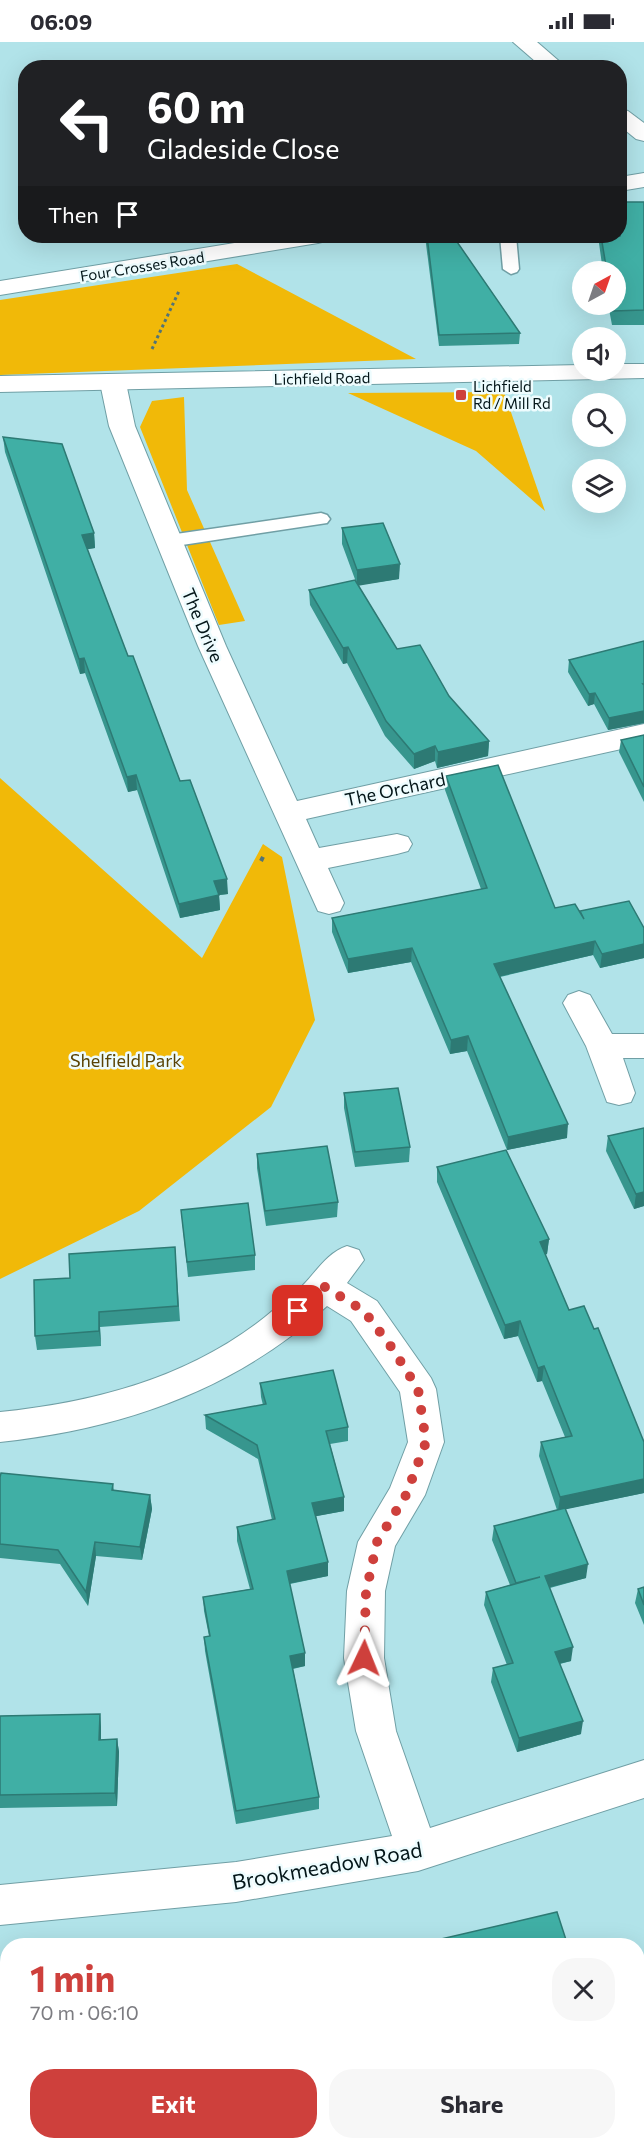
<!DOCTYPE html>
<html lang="en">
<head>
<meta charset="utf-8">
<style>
  :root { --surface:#fff; --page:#f7f7f7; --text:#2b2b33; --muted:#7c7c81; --accent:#ce403c }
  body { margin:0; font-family:Commissioner,sans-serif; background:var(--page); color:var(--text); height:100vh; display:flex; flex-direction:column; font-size:22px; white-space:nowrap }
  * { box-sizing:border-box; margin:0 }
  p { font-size:20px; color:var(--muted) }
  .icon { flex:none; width:33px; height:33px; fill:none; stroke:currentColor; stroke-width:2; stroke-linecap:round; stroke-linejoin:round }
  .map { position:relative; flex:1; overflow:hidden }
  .sheet { position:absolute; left:0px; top:1896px; width:645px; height:212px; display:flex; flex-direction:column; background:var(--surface); border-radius:24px 24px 0 0; box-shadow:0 6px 24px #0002 }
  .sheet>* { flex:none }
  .guide { position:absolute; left:18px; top:18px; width:609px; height:183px; border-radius:24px; box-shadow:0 6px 24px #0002; background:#202124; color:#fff; overflow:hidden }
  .needle { width:39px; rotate:40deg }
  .fabs { position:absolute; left:572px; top:219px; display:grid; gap:12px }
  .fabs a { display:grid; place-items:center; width:54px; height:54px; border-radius:50%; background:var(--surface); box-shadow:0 6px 24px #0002; font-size:30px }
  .pin { position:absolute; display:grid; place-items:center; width:51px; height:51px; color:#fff; margin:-26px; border-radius:12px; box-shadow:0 3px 9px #0006 }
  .me { position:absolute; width:66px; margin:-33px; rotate:2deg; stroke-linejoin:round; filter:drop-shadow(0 0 4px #0008) }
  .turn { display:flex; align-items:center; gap:21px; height:126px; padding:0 30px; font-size:27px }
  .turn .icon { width:78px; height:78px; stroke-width:2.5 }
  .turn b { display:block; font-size:42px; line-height:51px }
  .then { display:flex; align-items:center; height:57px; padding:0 30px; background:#0003; gap:12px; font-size:22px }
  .round { display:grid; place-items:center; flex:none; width:63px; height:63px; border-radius:24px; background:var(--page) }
  .headline { display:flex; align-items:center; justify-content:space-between; height:102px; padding:0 30px }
  h1 { font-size:36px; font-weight:700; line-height:45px; color:var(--accent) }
  .primary-button { display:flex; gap:12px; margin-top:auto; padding:12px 30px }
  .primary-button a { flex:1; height:69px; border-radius:24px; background:var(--accent); color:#fff; font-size:24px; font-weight:700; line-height:69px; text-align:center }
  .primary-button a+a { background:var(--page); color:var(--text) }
  .status { display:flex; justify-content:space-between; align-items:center; height:42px; padding:0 30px; background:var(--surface); direction:ltr }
  .status svg { height:16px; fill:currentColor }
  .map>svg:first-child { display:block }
</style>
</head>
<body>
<div class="status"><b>06:09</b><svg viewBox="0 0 49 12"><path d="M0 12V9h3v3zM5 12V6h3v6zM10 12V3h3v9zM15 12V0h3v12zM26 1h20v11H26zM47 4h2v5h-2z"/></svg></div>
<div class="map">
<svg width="644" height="2107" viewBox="0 0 644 2107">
  <rect width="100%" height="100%" fill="#b1e3e9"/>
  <g fill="#f1b908">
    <path d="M237,222l179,95 -416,16v-75z"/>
    <path d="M504,350l41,119 -69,-60 -128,-58z"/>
    <path d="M184,355l3,93 58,131 -26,4 -79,-198 12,-26z"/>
    <path d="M0,736l202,180 61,-114 19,13 33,163 -44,87 -132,104 -139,68z"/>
  </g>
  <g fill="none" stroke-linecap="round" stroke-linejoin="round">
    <defs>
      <g id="service">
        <path d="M500,194h16l3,33 -2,3 -6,2 -8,-5z"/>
        <path d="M321,471l6,2 3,4 -3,4 -158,24 -9,-6 9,-6z"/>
      </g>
      <g id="minor">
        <path d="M644,131v14l-24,4v-14z"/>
        <path d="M278,194h52l-4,5 -8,2 -318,52v-14z"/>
        <path d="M113,333l9,3 4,5 9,43 91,220 71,155 347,-77v20l-338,75 13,29 78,-14 11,3 4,7 -4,7 -11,3 -69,14 16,35 -4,8 -11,3 -11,-3 -120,-265 -89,-220 -9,-43 4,-5z"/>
        <path d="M579,949l11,4 22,39h32v24h-21l12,35 -4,9 -12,3 -12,-3 -21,-56 -23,-43 5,-8z"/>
        <path d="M347,1204l12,4 5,10 -17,23 30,18 54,77 5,11 8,53 -19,53 -30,51 -10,45 -1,67 12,73 34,97 214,-68v38l-226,73 -182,31 -236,23v-40l236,-23 156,-26 -36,-105 -12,-73 3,-67 11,-49 32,-54 18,-46 -8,-50 -49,-71 -24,-15c-91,84 -205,123 -327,136v-30c95,-10 188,-34 265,-95 11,-9 23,-19 35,-29 16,-15 26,-35 47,-42z"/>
      </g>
      <g id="tertiary">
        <path d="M513,0h24l30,26h-24z"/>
        <path d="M620,67l8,2 16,12v18l-8,-2 -16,-13z"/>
      </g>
      <path id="trunk" d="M615,322h29v14l-644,14v-16l582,-11v5h33z"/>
    </defs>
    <use href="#service" stroke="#709fa5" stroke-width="3"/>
    <use href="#minor" stroke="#709fa5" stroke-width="2"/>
    <use href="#tertiary" stroke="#709fa5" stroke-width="2"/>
    <use href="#trunk" stroke="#709fa5" stroke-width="2"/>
    <path stroke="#527377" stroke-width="3" stroke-dasharray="3 3" stroke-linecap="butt" d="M152,307l27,-58"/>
    <path stroke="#527377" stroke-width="4" stroke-dasharray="4.5 4.5" stroke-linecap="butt" d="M261,819l4,-8"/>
    <use href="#service" fill="#fff" fill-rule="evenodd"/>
    <use href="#minor" fill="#fff" fill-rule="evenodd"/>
    <use href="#tertiary" fill="#fff" fill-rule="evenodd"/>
    <use href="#trunk" fill="#fff" fill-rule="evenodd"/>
  </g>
  <g fill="#37968e">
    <path d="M644,160v123h-32l-4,-21h7v-32h-12l-5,-36h22z"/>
    <path d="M425,194h28l67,97 -1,11 -80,2z"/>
    <path d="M3,395l91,96 1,15 -8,1 41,107 100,238 -9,1 1,15 -40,8 -43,-128 -9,2 -43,-119 -5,1 -75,-222z"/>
    <path d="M342,486l57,51 -41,6 39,64 52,47 40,45 -1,15 -51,12 -2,-7 -21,8 -29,-33 -38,-73 -4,1 -33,-59 -1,-15 47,-8 -14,-38z"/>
    <path d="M644,599v82l-36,7 -14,-26 -6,2 -20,-34 1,-12z"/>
    <path d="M644,693v67l-25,-50 2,-12z"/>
    <path d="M446,734l109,132 25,4 64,16v30l-44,10 -7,-13 -93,22 67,161 -60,12 -40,-99 -17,3 -39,-92 -63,11 -16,-41v-14l149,-29 -36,-99z"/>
    <path d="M344,1051l66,54 -1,15 -54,5 -11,-59z"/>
    <path d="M608,1094l36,70 -10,3 -28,-58z"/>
    <path d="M257,1112l81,48 -1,15 -71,9 -9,-58z"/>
    <path d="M437,1125l112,72 -2,15 -2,1 24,55 75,132v51l-79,16 21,69 -36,10 21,73 -11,3 21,70 -64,18 -26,-70 2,-14 14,-3 -23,-60 2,-13 24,-7 -18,-45 2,-14 63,-16 -18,-54 2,-14 24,-5 -23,-56 -5,1 -19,-46 -14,3 -67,-157z"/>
    <path d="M181,1168l74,45v15l-67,7z"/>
    <path d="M175,1205l5,74 -80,6 1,19 -64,4 -2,-14 35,-58z"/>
    <path d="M260,1341l88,44v14l-18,3 14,53v14l-28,5 12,60 -38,8 15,82 -12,3 26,128v12l-83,15 -31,-173 -1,-14 5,-1 -5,-25 -1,-14 47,-8 -13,-48v-14l35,-7 -14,-61 -52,-30 -1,-14 58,-10 -2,-8z"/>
    <path d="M0,1435l113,7 1,7 36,4 2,14 -10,51 -46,-4 -8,50 -28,-42 -60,-6z"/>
    <path d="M644,1545v38l-9,-22 3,-14z"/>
    <path d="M100,1672l1,14v12l16,-1 2,13 -2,54 -117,2v-92z"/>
  </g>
  <g fill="#2d7a74">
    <path d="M94,491l1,15 -12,2 -1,-15z"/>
    <path d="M400,522l-1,15 -42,7v-16z"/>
    <path d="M348,605l-1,16 -4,1v-16z"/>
    <path d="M84,616l1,15 -5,1 -1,-15z"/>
    <path d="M595,651l-1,11 -6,2 1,-12z"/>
    <path d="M644,669v12l-36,7 1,-12z"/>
    <path d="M489,699l-1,15 -51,12 1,-16z"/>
    <path d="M435,704v15l-21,8v-15z"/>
    <path d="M136,733l1,15 -9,2 -1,-15z"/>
    <path d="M227,837l1,15 -9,1 1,15 -40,8 -1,-14 35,-23z"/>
    <path d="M595,899l-2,14 -100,23 1,-14z"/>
    <path d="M644,902v14l-44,10 2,-14z"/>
    <path d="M412,906l-1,14 -63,11v-14z"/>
    <path d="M468,994l-1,15 -17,3 1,-14z"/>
    <path d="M568,1082l-1,14 -60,12 1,-13z"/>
    <path d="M644,1150v14l-10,3 2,-15z"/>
    <path d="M549,1197l-2,15 -9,2 2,-14z"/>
    <path d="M99,1270l1,15 1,19 -2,-15z"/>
    <path d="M520,1279l-2,15 -14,3 1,-14z"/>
    <path d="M544,1324l-2,15 -5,1 1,-14z"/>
    <path d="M644,1437v14l-86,18 2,-14z"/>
    <path d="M150,1453l2,14 -10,51 -2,-13z"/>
    <path d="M344,1455v14l-32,6v-14z"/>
    <path d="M95,1500l1,14 -8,50 -2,-14z"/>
    <path d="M328,1520v14l-41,8v-13z"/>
    <path d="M588,1522l-2,14 -43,11 2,-13z"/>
    <path d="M573,1605l-2,14 -18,4 2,-13z"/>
    <path d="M305,1611v13l-15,3v-13z"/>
    <path d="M100,1672l1,14v25l-2,-13z"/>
    <path d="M583,1679l-2,13 -64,18 2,-14z"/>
    <path d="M117,1697l2,13 -2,54 -2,-13z"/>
  </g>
  <g fill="#40afa5" stroke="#2d7a74" stroke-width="1.5">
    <path d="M620,160h24v108l-31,1 -1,-7h3v-32h-8l-6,-36h19z"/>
    <path d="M427,194h26l67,97 -81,2z"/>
    <path d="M3,395l59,7 32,89 -12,2 46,121h5l47,125 10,-1 37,99 -13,2 5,14 -40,9 -43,-129 -9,2 -43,-119 -5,1z"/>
    <path d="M383,481l17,41 -43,6 -15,-42z"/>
    <path d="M355,538l42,69 23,-4 29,51 40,45 -51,11 -3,-6 -21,8 -28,-33 -38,-74 -5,1 -34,-58z"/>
    <path d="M644,599v43h-1l1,1v26l-35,7 -14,-25 -6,1 -20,-34z"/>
    <path d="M644,693v52l-23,-47z"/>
    <path d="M498,723l57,143 20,-4 9,15 -4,-8 49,-10 15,27v16l-42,10 -7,-13 -101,23 74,160 -60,13 -40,-101 -17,4 -39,-92 -64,11 -16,-41 155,-30 -41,-112z"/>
    <path d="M398,1046l12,59 -55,5 -11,-59z"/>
    <path d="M644,1086v64l-8,2 -28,-58z"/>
    <path d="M327,1104l11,56 -73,9 -8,-57z"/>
    <path d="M506,1108l43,89 -9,3 29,68 15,-4 10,23 4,-1 46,114v37l-84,18 -19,-55 31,-6 -28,-70 -6,2 -18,-47 -15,4 -68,-158z"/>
    <path d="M248,1161l7,52 -68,7 -6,-52z"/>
    <path d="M175,1205l3,59 -79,6v19l-64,5 -1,-56 36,-2 -1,-24z"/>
    <path d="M333,1328l15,57 -22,4 18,66 -32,6 16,59 -41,9 18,82 -15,3 29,141 -83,14 -32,-174 6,-1 -7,-39 50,-8 -16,-62 38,-8 -18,-74 -52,-30 61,-11 -6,-21z"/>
    <path d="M1,1431l112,11 -1,6 38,5 -10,52 -45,-5 -9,50 -28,-42 -58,-6v-67z"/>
    <path d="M565,1466l23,56 -43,12 28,71 -18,5 28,69 -64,17 -26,-70 20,-5 -27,-71 54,-15 -24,6 -22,-57z"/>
    <path d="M644,1545v18l-6,-16z"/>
    <path d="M100,1672l-1,26 18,-1 -2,54 -115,2v-79z"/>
    <path d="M557,1870l11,34h-157z"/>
    <path d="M112,2100h111l1,7h-111z"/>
  </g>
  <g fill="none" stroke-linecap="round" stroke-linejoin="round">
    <path stroke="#ce403c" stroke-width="10" stroke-dasharray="0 18" d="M298,1269l27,-24 39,24 28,37 26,41 8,53 -20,53 -29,47 -11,50 -2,66"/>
  </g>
  <rect fill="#ce403c" stroke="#eefcfe" stroke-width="2" x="455" y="347" width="12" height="12" rx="3"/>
  <g text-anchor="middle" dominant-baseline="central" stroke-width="5" stroke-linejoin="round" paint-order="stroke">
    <g font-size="15" fill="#031518" stroke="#eefcfe">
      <text transform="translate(142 224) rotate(-9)">Four Crosses Road</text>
      <text transform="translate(322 336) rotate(-1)">Lichfield Road</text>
    </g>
    <g font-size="15" fill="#031518" stroke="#eefcfe" text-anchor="start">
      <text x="473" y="344">Lichfield<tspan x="473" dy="17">Rd / Mill Rd</tspan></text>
    </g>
    <g font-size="18" fill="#031518" stroke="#eefcfe">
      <text transform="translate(203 583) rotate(67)">The Drive</text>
      <text transform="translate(395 747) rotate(-12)">The Orchard</text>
    </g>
    <g font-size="18" fill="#5a4304" stroke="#eefcfe">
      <text x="126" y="1018">Shelfield Park</text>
    </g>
    <g font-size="21" fill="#031518" stroke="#eefcfe">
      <text transform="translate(327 1823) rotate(-10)">Brookmeadow Road</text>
    </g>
  </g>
</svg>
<div class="fabs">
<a><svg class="needle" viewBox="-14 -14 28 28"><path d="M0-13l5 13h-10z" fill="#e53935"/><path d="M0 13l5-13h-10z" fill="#7c7c81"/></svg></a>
<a><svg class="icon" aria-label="sound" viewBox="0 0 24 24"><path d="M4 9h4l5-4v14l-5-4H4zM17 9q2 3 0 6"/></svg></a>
<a><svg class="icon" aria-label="search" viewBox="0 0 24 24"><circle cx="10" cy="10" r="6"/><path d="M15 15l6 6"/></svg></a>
<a><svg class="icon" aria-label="layers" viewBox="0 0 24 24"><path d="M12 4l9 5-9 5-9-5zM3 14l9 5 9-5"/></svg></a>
</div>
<div class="pin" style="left:298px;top:1269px;background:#d93025"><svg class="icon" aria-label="arrive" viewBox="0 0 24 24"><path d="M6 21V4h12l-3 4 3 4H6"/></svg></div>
<svg class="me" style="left:364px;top:1616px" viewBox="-20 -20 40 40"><path d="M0-17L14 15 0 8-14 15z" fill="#ce403c" stroke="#fff" stroke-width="4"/></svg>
<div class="guide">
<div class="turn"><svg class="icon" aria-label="left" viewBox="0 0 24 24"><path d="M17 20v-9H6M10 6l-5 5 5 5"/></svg><div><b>60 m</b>Gladeside Close</div></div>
<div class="then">Then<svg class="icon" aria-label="arrive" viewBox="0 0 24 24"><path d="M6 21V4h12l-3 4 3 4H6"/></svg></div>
</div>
<section class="sheet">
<div class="headline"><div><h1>1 min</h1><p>70 m · 06:10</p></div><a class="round"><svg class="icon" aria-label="close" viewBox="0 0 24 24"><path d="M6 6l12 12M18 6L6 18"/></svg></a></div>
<div class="primary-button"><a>Exit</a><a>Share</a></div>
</section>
</div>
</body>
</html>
